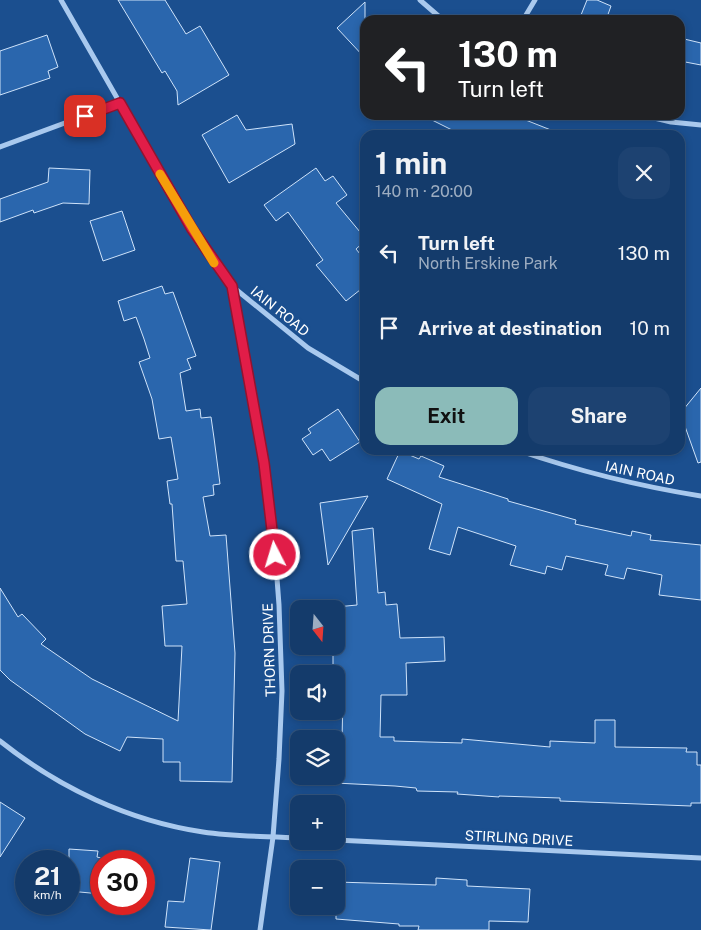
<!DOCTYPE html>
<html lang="en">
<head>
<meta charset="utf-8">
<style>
  :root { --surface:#143b6b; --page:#1d4271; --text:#f1f3f6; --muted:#9dadc1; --line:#33557e; --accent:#8bbbb9 }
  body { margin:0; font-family:"Public Sans",sans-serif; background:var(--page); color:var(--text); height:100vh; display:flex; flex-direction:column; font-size:19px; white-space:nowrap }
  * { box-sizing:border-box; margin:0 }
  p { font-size:16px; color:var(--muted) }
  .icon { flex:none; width:28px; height:28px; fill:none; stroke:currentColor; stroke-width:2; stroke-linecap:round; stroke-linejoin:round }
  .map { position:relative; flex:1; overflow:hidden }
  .details { position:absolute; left:360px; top:130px; width:325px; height:325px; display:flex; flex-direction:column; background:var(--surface); border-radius:15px; box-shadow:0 2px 8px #0003,0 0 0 1px var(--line) }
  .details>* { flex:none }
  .banner { position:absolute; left:360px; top:15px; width:325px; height:105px; border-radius:15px; box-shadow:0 2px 8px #0003,0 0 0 1px var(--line); background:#202124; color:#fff; overflow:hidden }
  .needle { width:32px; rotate:163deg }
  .buttons { position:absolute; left:290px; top:600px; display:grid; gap:10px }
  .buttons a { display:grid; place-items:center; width:55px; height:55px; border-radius:10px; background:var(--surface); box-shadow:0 2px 8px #0003,0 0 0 1px var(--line); font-size:25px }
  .speed { position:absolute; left:15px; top:850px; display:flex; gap:10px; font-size:25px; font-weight:700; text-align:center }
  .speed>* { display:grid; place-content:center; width:65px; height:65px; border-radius:50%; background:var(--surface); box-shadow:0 2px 8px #0003,0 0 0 1px var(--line); line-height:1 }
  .speed small { font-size:12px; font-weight:400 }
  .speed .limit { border:8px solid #d22; background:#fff; color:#111 }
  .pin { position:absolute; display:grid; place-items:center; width:42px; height:42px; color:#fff; margin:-21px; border-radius:10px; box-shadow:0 2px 8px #0006 }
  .me { position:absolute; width:55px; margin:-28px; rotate:355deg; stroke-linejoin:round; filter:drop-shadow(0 0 4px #0008) }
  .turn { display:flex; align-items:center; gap:18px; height:105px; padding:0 15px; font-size:22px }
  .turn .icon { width:65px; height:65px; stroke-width:2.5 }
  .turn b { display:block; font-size:35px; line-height:42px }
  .round { display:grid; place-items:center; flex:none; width:52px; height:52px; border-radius:15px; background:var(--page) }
  .overview { display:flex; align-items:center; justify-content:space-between; height:85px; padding:0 15px }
  h1 { font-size:30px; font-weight:700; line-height:38px }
  .button { display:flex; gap:10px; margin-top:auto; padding:10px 15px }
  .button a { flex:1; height:58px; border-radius:15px; background:var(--accent); color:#111; font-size:20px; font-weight:700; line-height:58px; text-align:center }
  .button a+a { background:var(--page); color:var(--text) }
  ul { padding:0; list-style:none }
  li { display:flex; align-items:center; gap:15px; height:75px; padding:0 15px }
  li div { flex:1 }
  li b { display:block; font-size:19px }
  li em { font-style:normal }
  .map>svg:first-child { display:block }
</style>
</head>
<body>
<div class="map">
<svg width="701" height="930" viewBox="0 0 701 930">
  <rect width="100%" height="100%" fill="#1b4f8f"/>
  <g fill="#2a66ad" stroke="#cfe3fa">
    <path d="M118,0h47l21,34 14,-8 29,49 -51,30 -1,-14 -12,-20 -3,2z"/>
    <path d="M587,0h10l14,6 -5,14h-27z"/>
    <path d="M365,2v56l-28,-30z"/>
    <path d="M47,35l11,32 -10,4 2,7 -50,17v-44z"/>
    <path d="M680,38l21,5v22l-21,-4z"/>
    <path d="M237,115l9,15 46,-6 3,20 -66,39 -27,-48z"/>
    <path d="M422,115h91l48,19 -99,1z"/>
    <path d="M49,168l41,2 -1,34 -26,-1 -29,10 -1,-3 -33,12v-23l48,-17z"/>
    <path d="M316,168l9,13 8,-5 14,19 -11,8 29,35v3l-9,8 9,11v26l-19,15 -30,-36 7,-5 -35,-48 -12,9 -12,-16z"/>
    <path d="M122,211l13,39 -32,11 -13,-40z"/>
    <path d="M162,286l3,8 8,-2 23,64 -9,3 4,10 -11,4 6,38 14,-2 1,9 10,-1 3,21 6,46 -7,1 1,10 -11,2 7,39 16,-1 9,118 -3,129 -52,-1v-19h-17v-23l-36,-2 -7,14 -35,-17 -75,-54 -10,-10v-82l18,29 4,-3 24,25 -5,5 51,35 86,42 4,-75h-17l-3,-40 25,-2 -4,-43h-7l-4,-57h-2l-3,-23 11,-2 -7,-42 -12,2 -7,-40 -13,-37 11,-4 -6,-19 -8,-22 -12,4 -6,-20z"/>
    <path d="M701,388v74l-3,1 -16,-45 1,-8z"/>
    <path d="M338,409l22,33 -30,19 -8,-12 -9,6 -11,-16 9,-6 -3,-4z"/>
    <path d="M400,451l19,8 2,-3 23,10 -5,11 69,22v2l68,19 -1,4 56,12 1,-5 19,4 -1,5 51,5v55l-42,-5 3,-20 -35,-7 -3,11 -19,-4 3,-10 -42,-9 -4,14 -15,-4 -2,8 -35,-9 6,-19 -58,-19 -8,28 -21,-6 13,-45 -55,-25z"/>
    <path d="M368,496l-40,69 -8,-62z"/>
    <path d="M373,528l5,65 7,-1 1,13 11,-1 3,34 44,-1 1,24 -39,2 1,32h-26l-1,42h14v4l68,2v-4l88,8v-6l45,2v-23h20v27l72,1 -1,4h11v13h4v38h-10v3l-131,-5v-3l-61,-2v1l-42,-3 1,-2 -41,-1 -1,-3 -21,-2 -60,-3 1,-43h6l1,-45h-7v-21h-3v-21h3v-46l21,-2 -5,-74z"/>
    <path d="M0,802l25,16 -25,39z"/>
    <path d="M69,849l29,2 -1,6 4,1v36l-32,-3z"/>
    <path d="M190,858l30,4 -9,68 -46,-3 3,-26 16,1z"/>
    <path d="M436,878l31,2v6l63,3 -2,33 -39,-1v9h-71l1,-4h-20v-2l-63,-5v-37l100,3z"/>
  </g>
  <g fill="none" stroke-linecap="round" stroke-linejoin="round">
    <g stroke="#a9c9ee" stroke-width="5">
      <path d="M61,0l131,229 40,58 32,176 10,76 5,66 3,86 -3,68 -6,78 -13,93"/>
      <path d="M420,0l23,20"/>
      <path d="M523,20l12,-20"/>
      <path d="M642,115l29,7 30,3"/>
      <path d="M0,147l119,-44"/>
      <path d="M233,287l75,61 57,34"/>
      <path d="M517,450c61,21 121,36 184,46"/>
      <path d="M0,741c59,47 129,80 203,91 32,5 64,4 96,6"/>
      <path d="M336,840l365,18"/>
    </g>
  </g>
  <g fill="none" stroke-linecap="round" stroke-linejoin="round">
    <defs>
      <path id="route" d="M85,116l35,-13 72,126 40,57 32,177 11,92"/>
    </defs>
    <use href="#route" stroke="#92132f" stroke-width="12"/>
    <use href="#route" stroke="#e11d48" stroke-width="9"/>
    <path stroke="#f59e0b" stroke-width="9" d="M160,174l54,89"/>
  </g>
  <g text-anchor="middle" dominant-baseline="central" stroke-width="5" stroke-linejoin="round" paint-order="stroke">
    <g font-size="14" fill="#fff" stroke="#1b4f8f">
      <text transform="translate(280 311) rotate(39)">IAIN ROAD</text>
      <text transform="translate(640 473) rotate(12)">IAIN ROAD</text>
      <text transform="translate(269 650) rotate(-92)">THORN DRIVE</text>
      <text transform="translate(519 838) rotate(3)">STIRLING DRIVE</text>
    </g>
  </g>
</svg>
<div class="buttons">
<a><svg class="needle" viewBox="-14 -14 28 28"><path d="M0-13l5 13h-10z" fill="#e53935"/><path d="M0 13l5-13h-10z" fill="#9dadc1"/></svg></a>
<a><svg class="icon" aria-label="sound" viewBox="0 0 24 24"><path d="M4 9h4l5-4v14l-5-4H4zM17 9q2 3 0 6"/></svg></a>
<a><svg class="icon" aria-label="layers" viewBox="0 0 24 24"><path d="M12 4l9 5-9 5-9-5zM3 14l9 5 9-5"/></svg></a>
<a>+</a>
<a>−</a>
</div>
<div class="speed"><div>21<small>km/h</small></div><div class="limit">30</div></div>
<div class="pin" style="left:85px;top:116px;background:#d93025"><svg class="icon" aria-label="arrive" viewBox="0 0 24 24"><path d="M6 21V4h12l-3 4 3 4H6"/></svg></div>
<svg class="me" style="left:275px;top:555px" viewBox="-20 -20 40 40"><circle r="17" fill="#e11d48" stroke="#fff" stroke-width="3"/><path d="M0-11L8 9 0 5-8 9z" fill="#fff"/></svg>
<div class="banner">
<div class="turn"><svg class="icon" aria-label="left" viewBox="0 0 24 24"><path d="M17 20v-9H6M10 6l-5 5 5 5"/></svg><div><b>130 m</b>Turn left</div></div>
</div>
<section class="details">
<div class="overview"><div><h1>1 min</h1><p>140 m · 20:00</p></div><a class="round"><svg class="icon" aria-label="close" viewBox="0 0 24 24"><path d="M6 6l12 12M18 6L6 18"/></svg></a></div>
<ul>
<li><svg class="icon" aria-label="left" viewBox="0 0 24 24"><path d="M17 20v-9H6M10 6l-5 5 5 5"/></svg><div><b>Turn left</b><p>North Erskine Park</p></div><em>130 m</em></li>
<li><svg class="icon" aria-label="arrive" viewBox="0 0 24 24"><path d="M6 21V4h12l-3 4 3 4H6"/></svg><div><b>Arrive at destination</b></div><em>10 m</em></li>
</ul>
<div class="button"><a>Exit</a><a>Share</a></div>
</section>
</div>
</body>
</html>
